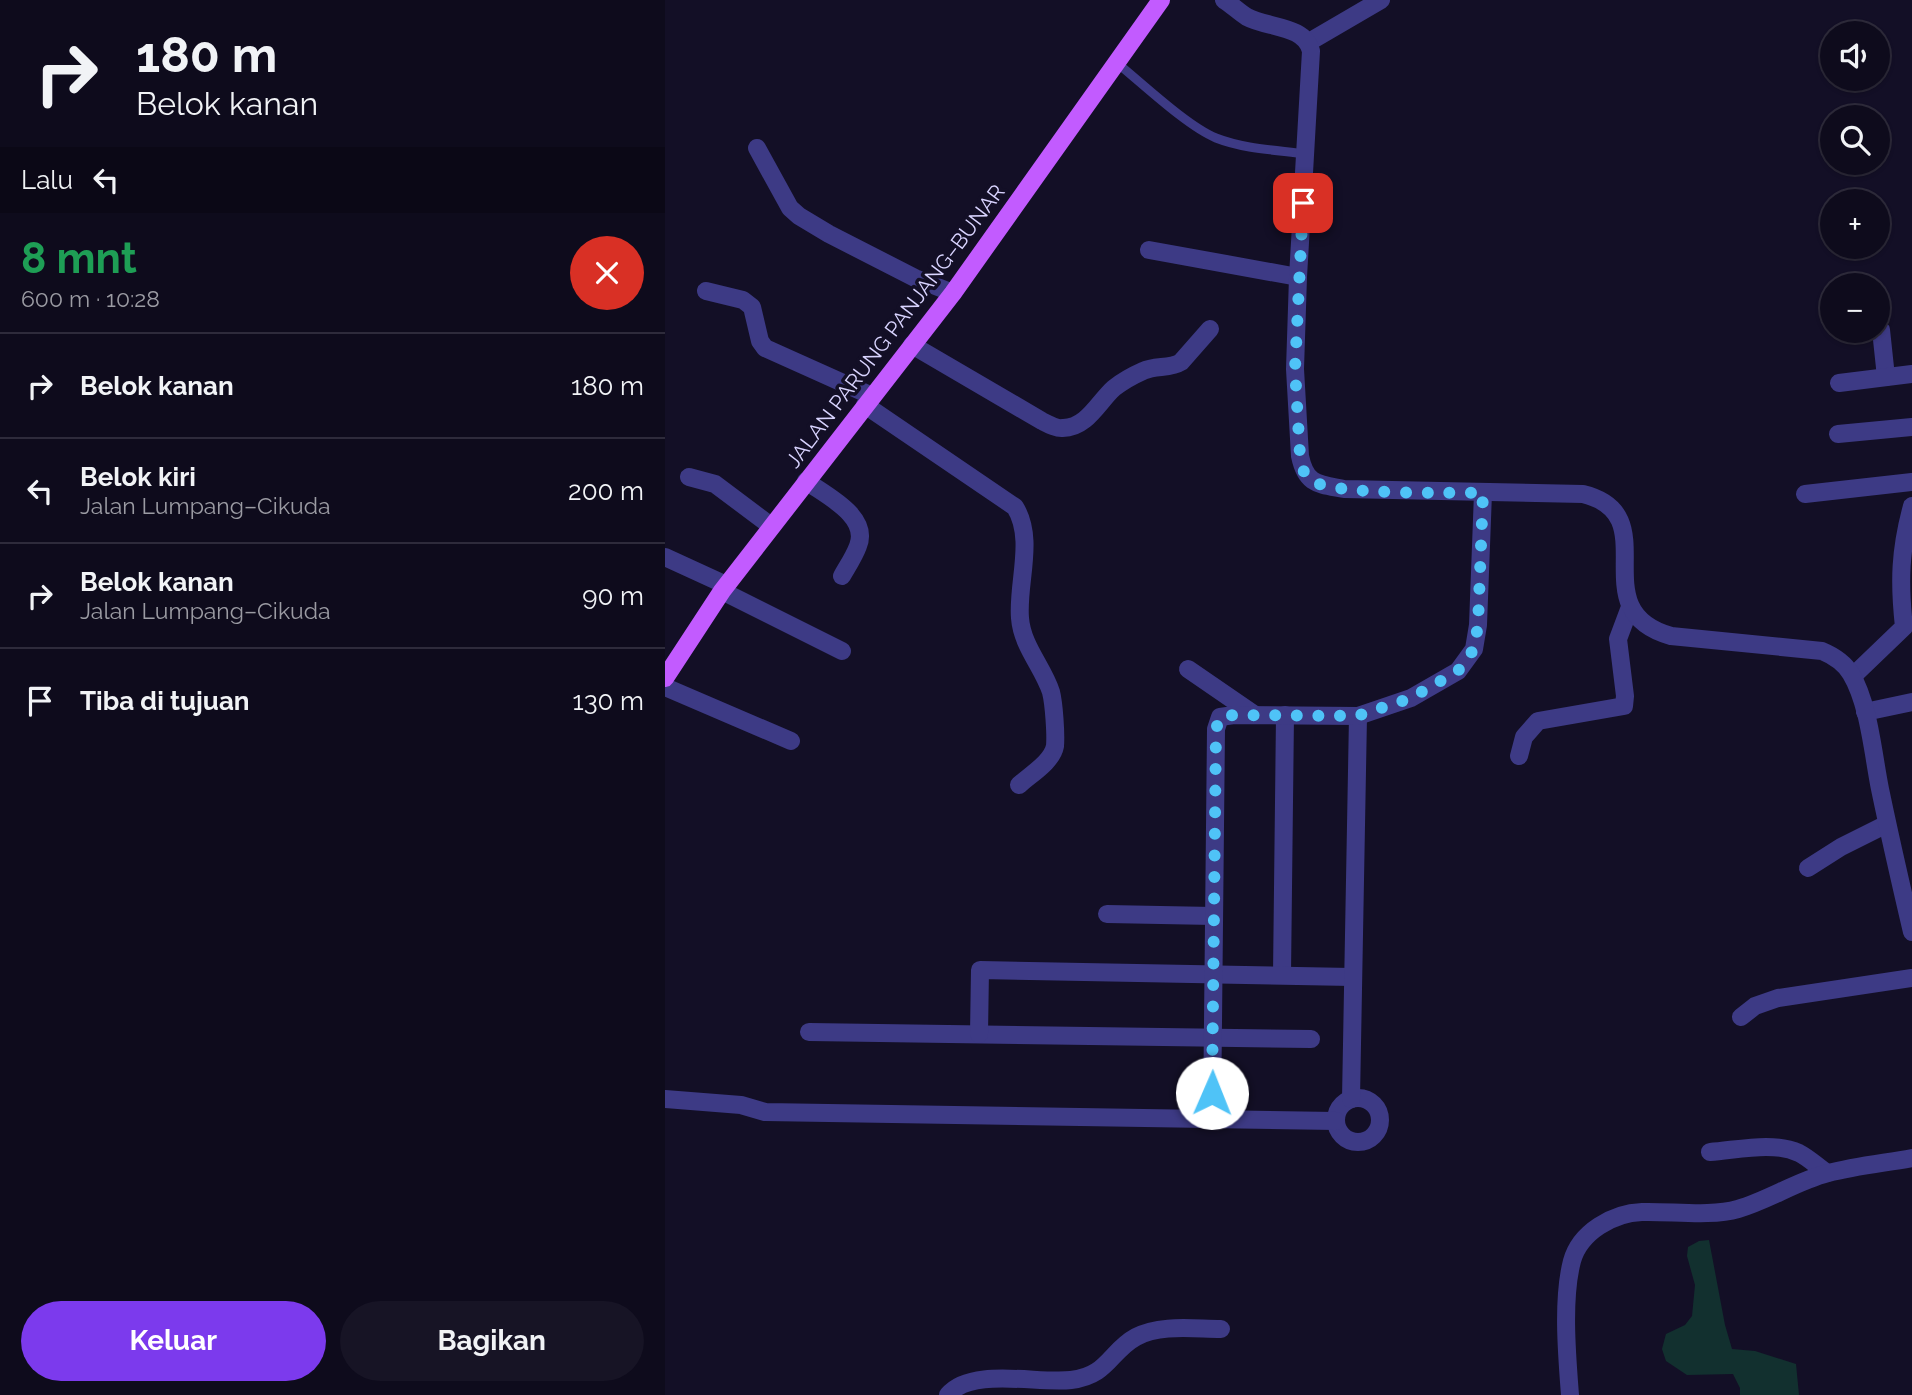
<!DOCTYPE html>
<html lang="id">
<head>
<meta charset="utf-8">
<style>
  :root { --surface:#0e0b1c; --page:#171425; --text:#f1f3f6; --muted:#9b9ba3; --line:#2e2b3b; --accent:#7c3aed }
  body { margin:0; font-family:Raleway,sans-serif; background:var(--page); color:var(--text); height:100vh; display:flex; flex-direction:column; font-size:26px; white-space:nowrap }
  * { box-sizing:border-box; margin:0 }
  p { font-size:23px; color:var(--muted) }
  .icon { flex:none; width:38px; height:38px; fill:none; stroke:currentColor; stroke-width:2; stroke-linecap:round; stroke-linejoin:round }
  .map { position:relative; flex:1; overflow:hidden }
  .sheet { display:flex; flex-direction:column; background:var(--surface); width:665px }
  .sheet>* { flex:none }
  .top-card { background:#0e0b1c; color:var(--text); overflow:hidden }
  .controls { position:absolute; left:1155px; top:21px; display:grid; gap:14px }
  .controls a { display:grid; place-items:center; width:70px; height:70px; border-radius:50%; background:var(--surface); box-shadow:0 2px 5px #0004,0 0 0 2px var(--line); font-size:35px }
  .pin { position:absolute; display:grid; place-items:center; width:60px; height:60px; color:#fff; margin:-30px; border-radius:14px; box-shadow:0 4px 10px #0006 }
  .me { position:absolute; width:77px; margin:-38px; rotate:1deg; stroke-linejoin:round; filter:drop-shadow(0 0 5px #0008) }
  .turn { display:flex; align-items:center; gap:24px; height:147px; padding:0 21px; font-size:32px }
  .turn .icon { width:91px; height:91px; stroke-width:2.5 }
  .turn b { display:block; font-size:49px; line-height:60px }
  .then { display:flex; align-items:center; height:66px; padding:0 21px; background:#0003; gap:14px; font-size:26px }
  .round { display:grid; place-items:center; flex:none; width:74px; height:74px; border-radius:37px; background:var(--page) }
  .head { display:flex; align-items:center; justify-content:space-between; height:119px; padding:0 21px }
  h1 { font-size:42px; font-weight:700; line-height:52px; color:#1e9e55 }
  .button { display:flex; gap:14px; margin-top:auto; padding:14px 21px }
  .button a { flex:1; height:80px; border-radius:42px; background:var(--accent); color:#fff; font-size:28px; font-weight:700; line-height:80px; text-align:center }
  .button a+a { background:var(--page); color:var(--text) }
  ul { padding:0; list-style:none }
  li { display:flex; align-items:center; gap:21px; height:105px; padding:0 21px; border-top:2px solid var(--line) }
  li div { flex:1 }
  li b { display:block; font-size:26px }
  li em { font-style:normal }
  main { display:flex; flex:1; min-height:0 }
  .map>svg:first-child { display:block }
</style>
</head>
<body>
<main>
<section class="sheet">
<div class="top-card">
<div class="turn"><svg class="icon" aria-label="right" viewBox="0 0 24 24"><path d="M7 20v-9h11M14 6l5 5-5 5"/></svg><div><b>180 m</b>Belok kanan</div></div>
<div class="then">Lalu<svg class="icon" aria-label="left" viewBox="0 0 24 24"><path d="M17 20v-9H6M10 6l-5 5 5 5"/></svg></div>
</div>
<div class="head"><div><h1>8 mnt</h1><p>600 m · 10:28</p></div><a class="round" style="background:#d93025;color:#fff"><svg class="icon" aria-label="close" viewBox="0 0 24 24"><path d="M6 6l12 12M18 6L6 18"/></svg></a></div>
<ul>
<li><svg class="icon" aria-label="right" viewBox="0 0 24 24"><path d="M7 20v-9h11M14 6l5 5-5 5"/></svg><div><b>Belok kanan</b></div><em>180 m</em></li>
<li><svg class="icon" aria-label="left" viewBox="0 0 24 24"><path d="M17 20v-9H6M10 6l-5 5 5 5"/></svg><div><b>Belok kiri</b><p>Jalan Lumpang–Cikuda</p></div><em>200 m</em></li>
<li><svg class="icon" aria-label="right" viewBox="0 0 24 24"><path d="M7 20v-9h11M14 6l5 5-5 5"/></svg><div><b>Belok kanan</b><p>Jalan Lumpang–Cikuda</p></div><em>90 m</em></li>
<li><svg class="icon" aria-label="arrive" viewBox="0 0 24 24"><path d="M6 21V4h12l-3 4 3 4H6"/></svg><div><b>Tiba di tujuan</b></div><em>130 m</em></li>
</ul>
<div class="button"><a>Keluar</a><a>Bagikan</a></div>
</section>
<div class="map">
<svg width="1247" height="1395" viewBox="0 0 1247 1395">
  <rect width="100%" height="100%" fill="#130f26"/>
  <path fill="#12302f" d="M1044,1240l16,85 7,24 23,2 41,13 3,31h-59v-7l-7,-14 -46,1 -21,-14 -4,-12 4,-15 19,-9 7,-9 3,-31 -8,-29 1,-9 11,-6z"/>
  <g fill="none" stroke-linecap="round" stroke-linejoin="round">
    <path stroke="#3d3a85" stroke-width="9" d="M452,63c26,21 70,63 99,75 28,11 60,12 90,16"/>
    <g stroke="#3d3a85" stroke-width="18">
      <path d="M644,42l72,-42"/>
      <path d="M92,148l33,60 9,8 30,18 86,44 38,15"/>
      <path d="M484,250l149,27"/>
      <path d="M41,291l37,9 9,7 8,34 5,7 107,48"/>
      <path d="M1216,330l5,47"/>
      <path d="M247,345l130,76c6,3 15,8 21,7 24,0 36,-27 51,-40 9,-7 20,-13 29,-17 12,-6 27,-2 38,-9l29,-33"/>
      <path d="M1174,383l73,-9"/>
      <path d="M200,405l150,102c20,32 2,76 5,111 2,28 23,49 31,74 3,12 5,42 4,54 -3,16 -24,28 -36,39"/>
      <path d="M1173,434l74,-7"/>
      <path d="M24,477l26,7 56,42"/>
      <path d="M141,481c19,14 64,35 52,65 -4,11 -11,21 -16,30"/>
      <path d="M1140,494l107,-12"/>
      <path d="M0,557l61,28"/>
      <path d="M57,591l120,60"/>
      <path d="M523,669l67,46"/>
      <path d="M1188,676l51,-49c-5,-45 -4,-77 8,-121"/>
      <path d="M0,687l126,54"/>
      <path d="M1200,712l47,-10"/>
      <path d="M854,756l5,-19 14,-16 86,-15 1,-10 -7,-57 12,-32"/>
      <path d="M1143,868l33,-21 46,-23"/>
      <path d="M442,914l107,2"/>
      <path d="M617,975l3,-260"/>
      <path d="M1076,1017l14,-11 23,-8 134,-20"/>
      <path d="M144,1032l502,7"/>
      <path d="M314,1034l1,-64 372,7"/>
      <circle cx="693" cy="1120" r="22"/>
      <path d="M0,1099l76,6 24,7 571,9"/>
      <path d="M686,1099l7,-383"/>
      <path d="M547,1120l4,-391 4,-12 14,-2 124,1 53,-18 47,-27 16,-22 4,-24 5,-132"/>
      <path d="M1045,1152c28,-2 63,-11 89,1 10,5 19,14 28,20"/>
      <path d="M283,1395c23,-28 90,-11 123,-15 37,-4 39,-29 65,-43 24,-13 58,-8 85,-8"/>
      <path d="M905,1395c-3,-39 -8,-96 2,-134 8,-29 41,-48 70,-49 29,-1 69,5 96,-3 31,-9 59,-28 90,-36 27,-7 56,-10 84,-15"/>
    </g>
    <path stroke="#3d3a85" stroke-width="18" d="M559,0c8,5 15,12 23,17 20,11 58,8 64,34l-13,226 -3,92 5,87c6,29 18,28 44,33l239,5c86,21 -4,116 88,142l151,15c12,5 22,11 29,23 18,30 22,80 29,115 10,48 21,96 32,143"/>
    <path stroke="#c25bff" stroke-width="18" d="M0,678l57,-87 231,-298 208,-293"/>
  </g>
  <g fill="none" stroke-linecap="round" stroke-linejoin="round">
    <path stroke="#4fc3f7" stroke-width="12" stroke-dasharray="0 21.6" d="M547,1093l4,-364 4,-12 14,-2 123,1 54,-18 47,-27 16,-22 4,-24 5,-132c-33,-1 -150,3 -172,-13 -8,-6 -10,-15 -11,-24l-5,-87 8,-166"/>
  </g>
  <g text-anchor="middle" dominant-baseline="central" stroke-width="7" stroke-linejoin="round" paint-order="stroke">
    <g font-size="21" fill="#d9d4ff" stroke="#130f26">
      <text transform="translate(230 326) rotate(-53)">JALAN PARUNG PANJANG–BUNAR</text>
    </g>
  </g>
</svg>
<div class="controls">
<a><svg class="icon" aria-label="sound" viewBox="0 0 24 24"><path d="M4 9h4l5-4v14l-5-4H4zM17 9q2 3 0 6"/></svg></a>
<a><svg class="icon" aria-label="search" viewBox="0 0 24 24"><circle cx="10" cy="10" r="6"/><path d="M15 15l6 6"/></svg></a>
<a>+</a>
<a>−</a>
</div>
<div class="pin" style="left:638px;top:203px;background:#d93025"><svg class="icon" aria-label="arrive" viewBox="0 0 24 24"><path d="M6 21V4h12l-3 4 3 4H6"/></svg></div>
<svg class="me" style="left:547px;top:1093px" viewBox="-20 -20 40 40"><circle r="19" fill="#fff"/><path d="M0-13L10 11 0 6-10 11z" fill="#4fc3f7"/></svg>
</div>
</main>
</body>
</html>
